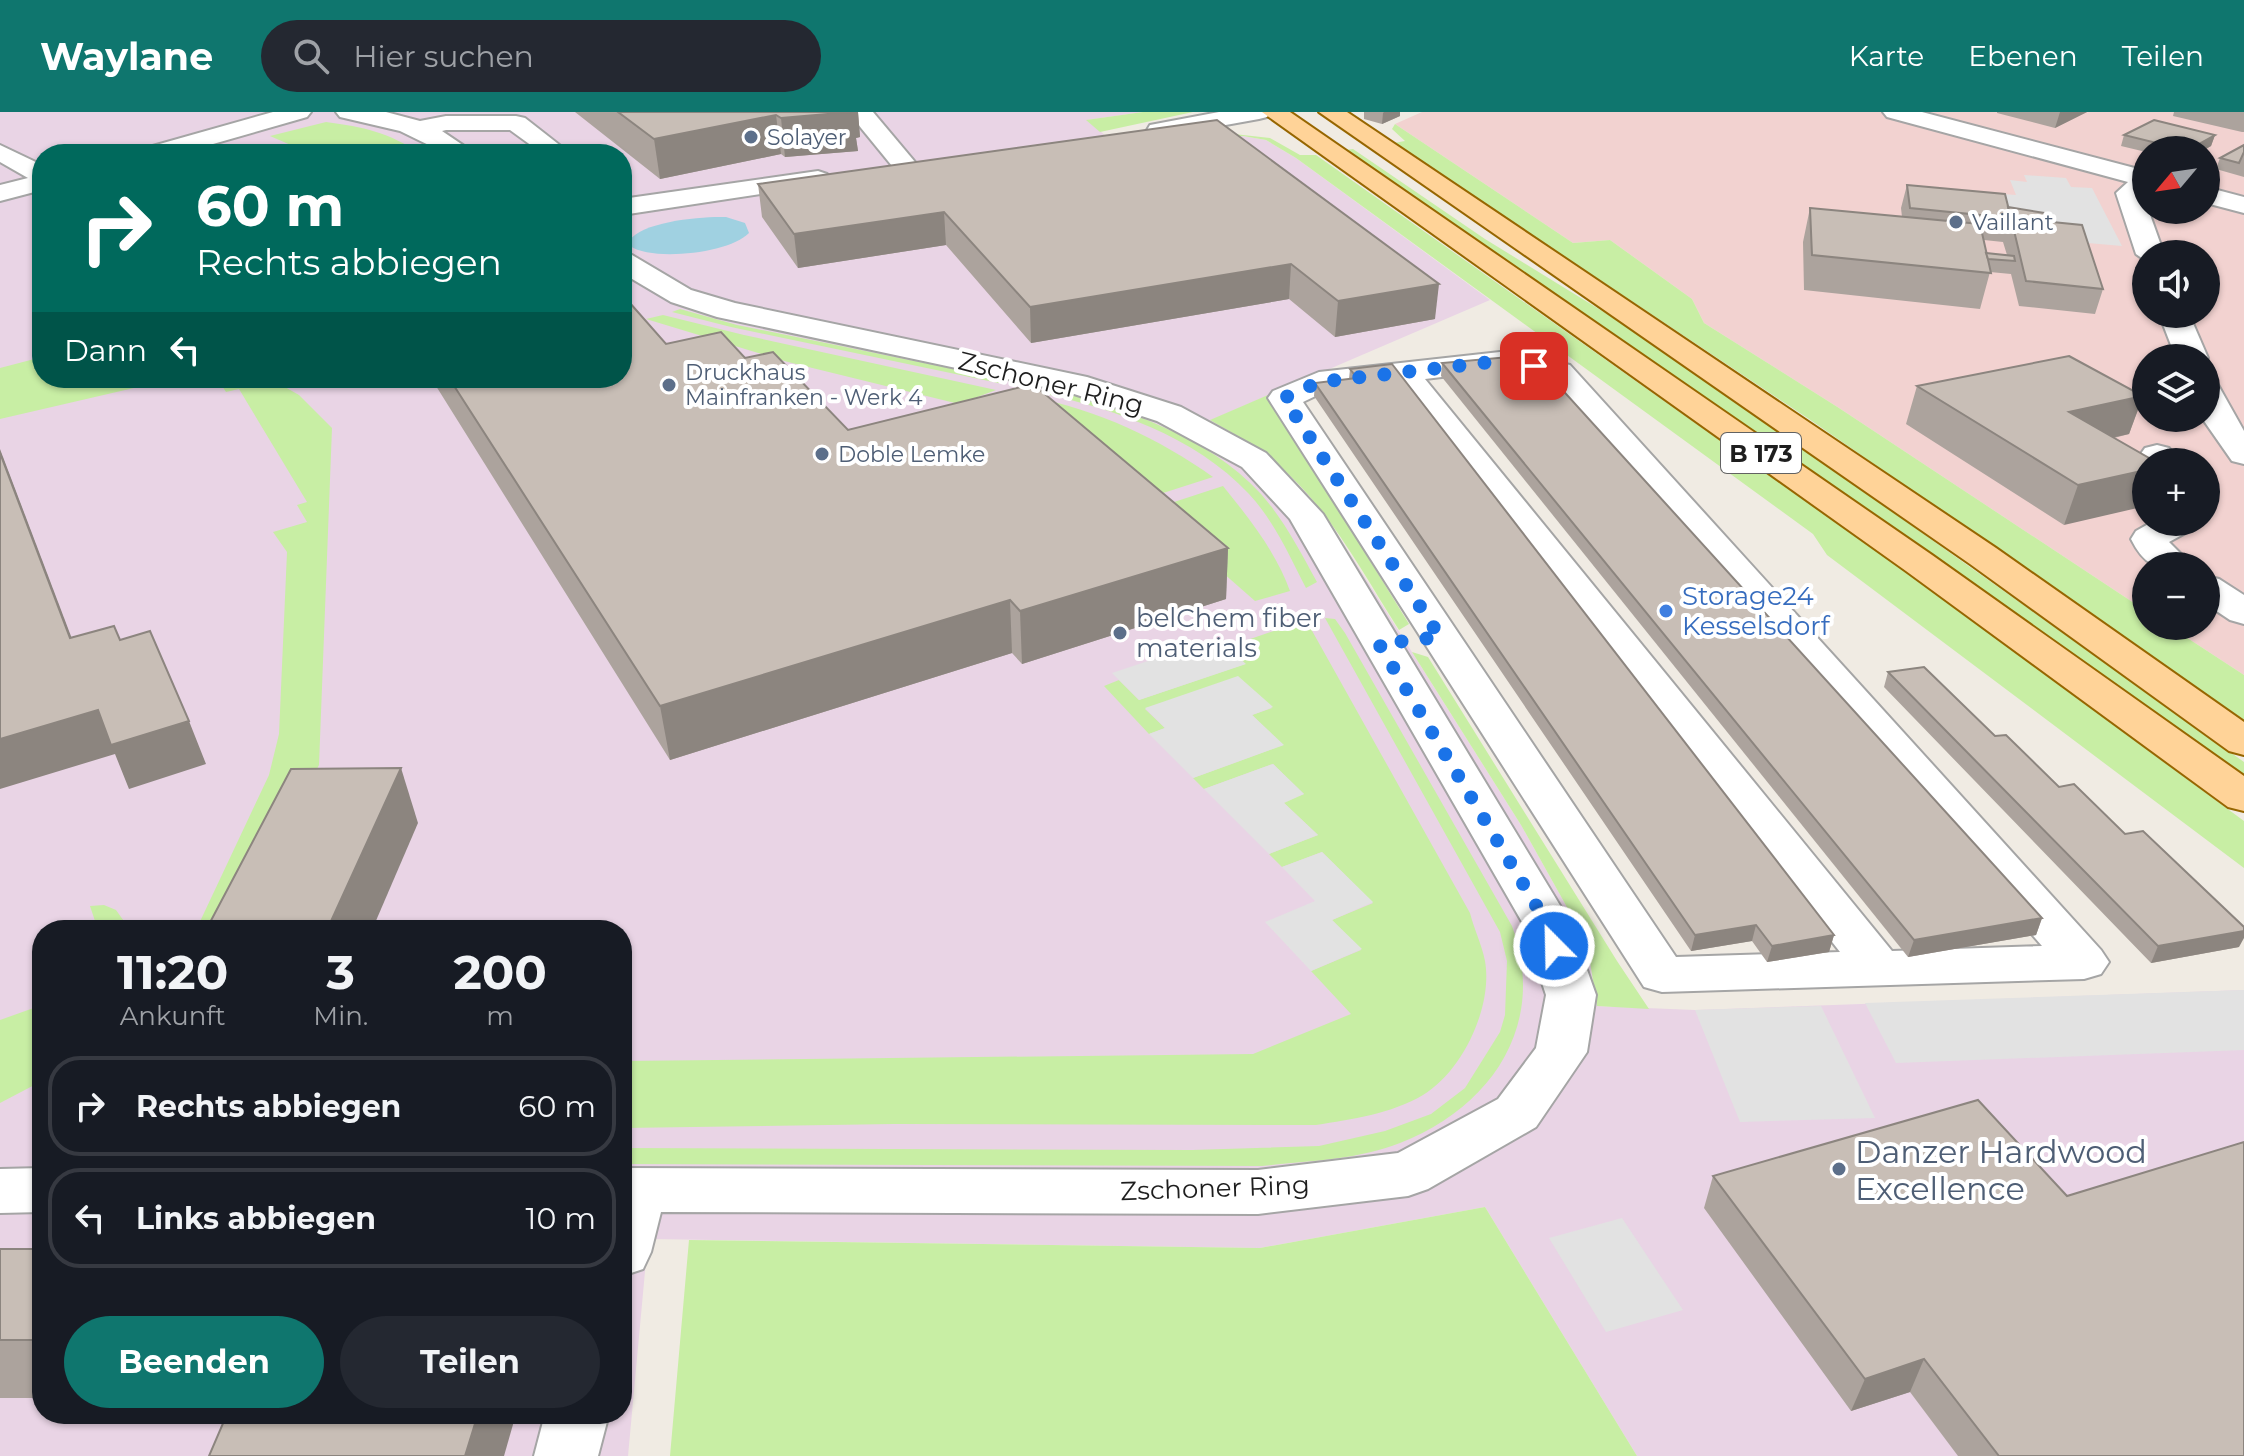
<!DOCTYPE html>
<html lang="de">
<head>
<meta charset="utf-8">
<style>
  :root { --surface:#171b24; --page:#242831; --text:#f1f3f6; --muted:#9ea1a6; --line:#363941; --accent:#0f766e }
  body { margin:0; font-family:Montserrat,sans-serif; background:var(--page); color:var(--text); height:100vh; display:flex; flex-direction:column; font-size:30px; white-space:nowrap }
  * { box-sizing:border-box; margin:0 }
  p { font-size:26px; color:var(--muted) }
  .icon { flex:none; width:44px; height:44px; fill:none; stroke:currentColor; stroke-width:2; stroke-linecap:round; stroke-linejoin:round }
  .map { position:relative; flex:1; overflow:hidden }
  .panel { position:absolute; left:32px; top:808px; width:600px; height:504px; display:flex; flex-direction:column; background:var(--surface); border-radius:32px; box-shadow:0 2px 6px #0004 }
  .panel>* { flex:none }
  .guide { position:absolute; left:32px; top:32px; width:600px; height:244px; border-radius:32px; box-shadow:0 2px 6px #0004; background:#00695c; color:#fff; overflow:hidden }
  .needle { width:52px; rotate:241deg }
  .fabs { position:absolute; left:2132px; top:24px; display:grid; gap:16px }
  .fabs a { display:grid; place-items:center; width:88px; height:88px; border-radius:50%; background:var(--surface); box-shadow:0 2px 6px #0004; font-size:40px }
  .pin { position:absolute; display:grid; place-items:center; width:68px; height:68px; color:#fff; margin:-34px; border-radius:16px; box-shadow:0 4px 12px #0006 }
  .me { position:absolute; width:88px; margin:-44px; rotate:337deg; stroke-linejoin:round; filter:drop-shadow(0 0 6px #0008) }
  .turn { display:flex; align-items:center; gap:28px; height:168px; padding:0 32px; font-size:36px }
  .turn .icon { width:104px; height:104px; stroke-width:2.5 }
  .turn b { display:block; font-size:56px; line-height:68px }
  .then { display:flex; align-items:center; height:76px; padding:0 32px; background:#0003; gap:16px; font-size:30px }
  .eta { display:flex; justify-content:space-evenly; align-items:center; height:136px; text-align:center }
  .eta b { font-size:48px; font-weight:700; line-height:56px }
  .cta { display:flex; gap:16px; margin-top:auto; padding:16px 32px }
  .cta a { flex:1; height:92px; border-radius:48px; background:var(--accent); color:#fff; font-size:32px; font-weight:700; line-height:92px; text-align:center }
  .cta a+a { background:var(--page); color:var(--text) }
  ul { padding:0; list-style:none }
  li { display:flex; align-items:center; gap:24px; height:100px; margin:0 16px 12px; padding:0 16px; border:4px solid var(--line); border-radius:32px }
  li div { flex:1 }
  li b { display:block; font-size:30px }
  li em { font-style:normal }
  header { display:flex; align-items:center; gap:48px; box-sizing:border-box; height:112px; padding:0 40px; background:var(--accent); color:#fff }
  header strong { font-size:38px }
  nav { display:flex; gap:44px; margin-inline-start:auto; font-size:28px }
  .search { width:560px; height:72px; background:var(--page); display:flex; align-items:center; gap:20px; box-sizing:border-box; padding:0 28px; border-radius:44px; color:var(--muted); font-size:30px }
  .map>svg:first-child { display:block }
</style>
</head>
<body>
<header>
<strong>Waylane</strong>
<div class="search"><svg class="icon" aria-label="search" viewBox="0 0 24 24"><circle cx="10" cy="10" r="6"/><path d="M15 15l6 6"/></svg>Hier suchen</div>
<nav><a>Karte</a><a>Ebenen</a><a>Teilen</a></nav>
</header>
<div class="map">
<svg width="2244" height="1344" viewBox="0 0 2244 1344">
  <rect width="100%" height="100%" fill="#f0ebe3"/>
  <path fill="#f2d2d0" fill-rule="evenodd" d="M1422,0h822v563l-75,-49h37v-60h-60v45l-307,-203 -135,-85 -12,-24 -82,-59 -37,3 -178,-119zM2146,38h60v60h-60zM2146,142h60v60h-60zM2146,246h60v60h-60zM2146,350h60v60h-60z"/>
  <path fill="#e9d4e5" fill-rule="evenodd" d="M0,0h1143l-56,8 39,33 117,-17 23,4 30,18 194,142 -279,120 54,33 40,38 30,39 186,295 66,118 10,63 98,4 549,-20v466h-607l-152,-249 -225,41 -612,-9 -20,217h-628zM42,42h580v224h-580zM42,818h580v484h-580z"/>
  <g fill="#c8eea4">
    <path d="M1143,0h50l-93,20 -14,-12z"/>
    <path d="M326,10c38,5 62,10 95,32h-131l-11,-4 14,-4 -23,-10z"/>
    <path d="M1395,12l178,119 37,-3 82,59 12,24 135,85 307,203v15h23l75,49v45l-435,-301 -415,-276 11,-2 -13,-12z"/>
    <path d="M1234,22l36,4 30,17h16l590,417 338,249v47l-417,-313 -14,-21 -517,-376 -30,-18 -23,-4 -117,18z"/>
    <path d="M1353,37l132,90 148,91 119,82 492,350v14l-292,-208 -607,-418z"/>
    <path d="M680,197l57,16 266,54v5l-272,-57 -59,-15z"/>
    <path d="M663,203l81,20 252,55 -37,14 -171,-42 -142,-43z"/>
    <path d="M42,245v21h135l-177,41v-51z"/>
    <path d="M217,266h52l30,17 33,33 -13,337 -86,165h-37l73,-155 10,-41 8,-182 -14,-20 34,-10 -10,-17 10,-3 -68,-113 -13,3z"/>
    <path d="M1048,276c74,20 159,47 213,106 23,26 39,57 56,88l-11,6c-17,-33 -32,-67 -57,-94 -54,-58 -137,-86 -212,-102z"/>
    <path d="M1268,283l141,229 -10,6c-39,-61 -76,-134 -136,-177 -16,-13 -35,-22 -53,-33z"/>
    <path d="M1031,285c67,13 127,41 182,80l-53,17z"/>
    <path d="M1223,374c26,32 53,66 67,105l-35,10 -82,-72 -2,-26z"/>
    <path d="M1325,506l10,1 10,14 167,293c36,98 -20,181 -112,217 -42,17 -94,18 -138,23l-640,-2v-16l570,2 127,-4 66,-15 46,-17 34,-26 35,-56 5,-17 2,-54 -7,-29z"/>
    <path d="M1306,508l164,293c4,16 12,32 15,48 8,45 -22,110 -62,134 -32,19 -71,24 -107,30l-422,-1 -272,4v-67l631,-7 98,-40 -40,-43 50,-21 -29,-30 41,-17 -51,-51 -40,15 -13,-13 49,-19 -35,-33 21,-8 -31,-30 -69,25 -11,-11 90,-33 -31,-30 20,-7 -127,1 20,19 -16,6 -45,-48 15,-6 20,20 106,-36 -18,-17z"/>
    <path d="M1412,540l16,5 189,304 32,48 -52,-3 -10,-63 -66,-118z"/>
    <path d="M104,793l12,5 10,14 -1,6h-27l-8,-24z"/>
    <path d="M42,893v76l-42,22v-83z"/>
    <path d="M1485,1095l152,249h-967l19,-216 571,8z"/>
  </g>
  <g fill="#e2e2e2">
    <path d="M2024,63l42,3 5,9 21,1 30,58 -57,-5 -12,-25 -136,-10 -6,-19 105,8 -6,-15 17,2z"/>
    <path d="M1217,526l29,26 -107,36 -27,-27z"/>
    <path d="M1238,564l35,31 -21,8 32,30 -91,33 -44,-44 16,-6 -20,-20z"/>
    <path d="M1273,652l31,30 -20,9 34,32 -49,19 -65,-65z"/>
    <path d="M1322,740l51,50 -41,18 30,29 -51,22 -46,-49 50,-21 -33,-34z"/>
    <path d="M2244,878v60l-348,13 -31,-60z"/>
    <path d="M1821,894l54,112 -135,4 -45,-112z"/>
    <path d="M1622,1106l61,92 -77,22 -57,-94z"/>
  </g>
  <path fill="#a0d1e1" d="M726,105l19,6 4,10c-19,20 -96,29 -119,13l-1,-5c13,-20 74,-25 97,-24z"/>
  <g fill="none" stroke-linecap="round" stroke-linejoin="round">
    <defs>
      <g id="minor">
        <path d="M273,0h38l-4,5 -129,37h-39l3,-5z"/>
        <path d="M336,0h50l34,9 26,-5h70l9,2 46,36h-28l-33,-24h-64l-4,1 34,23h-29l-47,-23 -60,-14z"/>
        <path d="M848,0h25l42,50 4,5 -4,5h-18z"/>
        <path d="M1219,0h52l-4,5 -8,2 -100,18 -9,-2 -3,-5 3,-5z"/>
        <path d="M1883,0h39l224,59v22l-3,2 21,59h-18v7l-10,-7 -20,-61 12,-11 -241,-65z"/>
        <path d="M0,33l42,20v25l-42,11v-16l28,-7 -28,-16z"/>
        <path d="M818,59l9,3 4,5 -4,5 -205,31v-16z"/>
        <path d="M2206,75l38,10v16l-38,-10z"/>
        <path d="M622,141l10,2 59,35 44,13 352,74 94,30 85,46 57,61 247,408 26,73 -9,57 -51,75 -108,62 -20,7 -150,18 -597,-2 -10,40 -8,17 -21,7v-108l636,2 140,-17 100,-54 38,-51 10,-53 -24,-73 -232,-403 -48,-52 -85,-46 -89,-29 -351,-75 -46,-15 -49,-29z"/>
        <path d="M2159,202h30l19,44 -2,2 -30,-2z"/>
        <path d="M1509,239l61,14 531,585 8,12 -8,12 -17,5 -422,13 -18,-5 -376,-589 5,-7 46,-19zM1509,257l39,10 494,567 -150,5 -467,-572zM1394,271l446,569 -164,5 -373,-555 23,-11z"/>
        <path d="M2206,268l11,3 27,48v33l-12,-3 -30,-43h4z"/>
        <path d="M2157,333l12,3 11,14 -34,1 -6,-8 5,-7z"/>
        <path d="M2152,410h44l-5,8 -22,12 24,24c-35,0 -45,6 -62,-27l5,-8z"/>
        <path d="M2206,464l13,3 25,16v29l-14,-4 -24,-16z"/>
        <path d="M42,1056v44l-42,1v-44z"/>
        <path d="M545,1302h64l-11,42h-64z"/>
      </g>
      <g id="major">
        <path d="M1262,0h28l642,443 312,221v35l-16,-4 -322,-236z"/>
        <path d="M1319,0h28l649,436 248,174v33l-15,-4 -259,-187z"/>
      </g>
    </defs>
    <use href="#minor" stroke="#a5a5a5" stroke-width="4"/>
    <use href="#major" stroke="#976600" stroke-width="4"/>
    <use href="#minor" fill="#fff" fill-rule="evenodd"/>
    <use href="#major" fill="#ffd398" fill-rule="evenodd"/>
  </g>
  <g fill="#aca39d" fill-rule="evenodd">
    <path d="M575,0h283l2,25 -4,1 2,13 -73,6 -4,-3 -121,25z"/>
    <path d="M1364,0h36v4l-18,8 -18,-5z"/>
    <path d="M1997,0h90l-32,16 -58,-15z"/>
    <path d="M2174,0h70v20h-2l-69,-16z"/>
    <path d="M1217,8l218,199 -100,18 -46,-38 -258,44 -85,-98 -148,23 -36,-51 -4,-33z"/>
    <path d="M2124,23h91l-4,11 -7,4h-58v2l-25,-6z"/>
    <path d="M2244,33v32l-28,-8 4,-11z"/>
    <path d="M1907,73l101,22 39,15 56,67 -8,25 -76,-8 -8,-32 -21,-2 -10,37 -176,-19 -1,-48 7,-34 92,9 -1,-9zM1984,128l19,2 4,13 -21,-2z"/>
    <path d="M666,232l182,86 380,118 -2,51 -204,65 -10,-11 -342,107 -239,-382h191z"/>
    <path d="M1442,251l600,555 -6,17 -128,22 -467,-581z"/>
    <path d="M1350,257l484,566 -5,17 -62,10 -15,-21 -61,10 -377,-555 1,-13 34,-4z"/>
    <path d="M1917,274l226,10 -14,38 -15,4 -50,87 -158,-101z"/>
    <path d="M1888,560l107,64 64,51 66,47 114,113 -88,16 -267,-276z"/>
    <path d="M1713,1064l531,280h-286l-48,-64 -59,19 -147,-203z"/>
    <rect x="0" y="1137" width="42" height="149"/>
  </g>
  <g fill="#8c857f">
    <path d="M840,0h18l2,25 -4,1 2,13 -73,6 -4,-39z"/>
    <path d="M1384,0h16v4l-18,8 1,-11z"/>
    <path d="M2060,0h27l-32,16z"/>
    <path d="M776,3l5,39 -121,25 -6,-40z"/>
    <path d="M2215,23l-4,11 -7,4h-16z"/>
    <path d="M944,100l2,33 -148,23 -4,-34z"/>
    <path d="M1291,152l-2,35 -258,44 -1,-36z"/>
    <path d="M1439,172l-4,35 -100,18 3,-36z"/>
    <path d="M2143,284l-14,38 -73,16 13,-38z"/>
    <path d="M0,337l88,232 -18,-43 -70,-185z"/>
    <path d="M2146,358v36l-82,19 14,-40z"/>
    <path d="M1228,436l-2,51 -204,65 -2,-53z"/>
    <path d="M1010,488l2,53 -342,107 -10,-54z"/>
    <path d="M98,598l91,11 17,43 -77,25 -14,-35 -115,35v-50z"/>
    <path d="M401,656l17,55 -46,107h-45z"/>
    <path d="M2042,806l-6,17 -128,22 6,-17z"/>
    <path d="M1756,813l-4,16 -61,10 4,-16z"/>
    <path d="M2244,819v7l-5,9 -88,16 7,-17z"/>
    <path d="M1834,823l-5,17 -62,10 5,-16z"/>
    <path d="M1924,1247l-14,33 -59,19 14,-32z"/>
    <path d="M478,1302h38l-12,42h-39z"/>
  </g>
  <g fill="#c8beb6" stroke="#8c857f" stroke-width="2">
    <path d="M618,0h233l-70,6 -5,-3 -122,24z"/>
    <path d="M1217,8l222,164 -101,17 -47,-37 -261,43 -86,-95 -150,22 -36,-50z"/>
    <path d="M2154,8l61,15 -27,15h-3l-61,-15z"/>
    <path d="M2244,33v7l-5,11 -19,-5z"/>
    <path d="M1907,73l98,9 6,24 -101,-10z"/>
    <path d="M2008,95l36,6 3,9 -36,-4 -4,11 4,-11z"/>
    <path d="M1810,96l170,16 11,49 -179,-18z"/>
    <path d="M2011,106l71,7 21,64 -77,-8z"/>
    <path d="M1986,141l28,3 1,5 -27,-2z"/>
    <path d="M622,182l44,50 55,-12 24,26 28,-6 75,78 185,-46 195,164 -208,63 -10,-11 -350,106 -211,-328h173z"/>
    <path d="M1520,244l8,8 10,-1 504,555 -128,22 -472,-577z"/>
    <path d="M2069,244l74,40 -74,16 87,50h-10v8l-68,15 -161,-99z"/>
    <path d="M1392,252l442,571 -62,11 -16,-21 -61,10 -380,-552 42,-5 -7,-9z"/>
    <path d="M0,341l70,185 44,-12 6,14 30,-9 39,90 -78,24 -13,-35 -98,29z"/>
    <path d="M1924,555l71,69 11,-1 53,52 15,-3 51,50 18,-3 101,96v4l-86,15 -270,-274z"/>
    <path d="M401,656l-74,162h-121l85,-161z"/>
    <path d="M1978,988l89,96 177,-54v314h-245l-75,-97 -59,20 -152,-203z"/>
    <rect x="0" y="1137" width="42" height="91"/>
    <path d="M227,1302h251l-13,42h-256z"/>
  </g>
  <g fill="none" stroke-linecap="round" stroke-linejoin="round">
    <path stroke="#1a73e8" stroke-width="14" stroke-dasharray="0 25.2" d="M1534,254l-25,-6 -190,22 -35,16 156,239 -61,7 167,278 8,24"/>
  </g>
  <g fill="#5c6f8a" stroke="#fff" stroke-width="3">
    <circle cx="751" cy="25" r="8"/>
    <circle cx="1956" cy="110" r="8"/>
    <circle cx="669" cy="273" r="8"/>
    <circle cx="822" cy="342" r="8"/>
    <circle cx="1120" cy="521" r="8"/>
    <circle cx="1839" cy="1057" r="8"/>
  </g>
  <circle fill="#3f7fe0" stroke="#fff" stroke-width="3" cx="1666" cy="499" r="8"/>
  <g text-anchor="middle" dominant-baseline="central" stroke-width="8" stroke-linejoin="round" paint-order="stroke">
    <g font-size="22" fill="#4e5e75" stroke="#fff" text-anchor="start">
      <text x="767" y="25">Solayer</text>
      <text x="1972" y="110">Vaillant</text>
      <text x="685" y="260">Druckhaus<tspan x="685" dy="25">Mainfranken - Werk 4</tspan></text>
      <text x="838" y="342">Doble Lemke</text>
    </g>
    <rect fill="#fff" stroke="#626262" stroke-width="2" x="1721" y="321" width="80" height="40" rx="6"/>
    <g font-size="24" font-weight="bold" fill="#1e1e1e">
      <text x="1761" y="341">B 173</text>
    </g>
    <g font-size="26" fill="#1e1e1e" stroke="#fff">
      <text transform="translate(1051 271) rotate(14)">Zschoner Ring</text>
      <text transform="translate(1215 1076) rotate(-2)">Zschoner Ring</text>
    </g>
    <g font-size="26" fill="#366cbe" stroke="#fff" text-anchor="start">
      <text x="1682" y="484">Storage24<tspan x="1682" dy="30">Kesselsdorf</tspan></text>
    </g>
    <g font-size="26" fill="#4e5e75" stroke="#fff" text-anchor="start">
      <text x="1136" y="506">belChem fiber<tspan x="1136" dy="30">materials</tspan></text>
    </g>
    <g font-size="32" fill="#4e5e75" stroke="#fff" text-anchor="start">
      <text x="1855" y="1039">Danzer Hardwood<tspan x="1855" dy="37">Excellence</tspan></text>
    </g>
  </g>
</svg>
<div class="fabs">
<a><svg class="needle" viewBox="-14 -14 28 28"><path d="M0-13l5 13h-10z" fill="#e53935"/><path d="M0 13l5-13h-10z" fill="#9ea1a6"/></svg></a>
<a><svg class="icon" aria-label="sound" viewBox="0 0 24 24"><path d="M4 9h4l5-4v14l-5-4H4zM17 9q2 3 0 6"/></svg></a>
<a><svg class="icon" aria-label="layers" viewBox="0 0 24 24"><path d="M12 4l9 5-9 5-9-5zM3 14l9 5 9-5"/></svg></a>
<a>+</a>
<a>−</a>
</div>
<div class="pin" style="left:1534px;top:254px;background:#d93025"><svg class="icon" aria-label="arrive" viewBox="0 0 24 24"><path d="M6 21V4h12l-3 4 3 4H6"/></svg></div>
<svg class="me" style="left:1554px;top:834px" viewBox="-20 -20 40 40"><circle r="17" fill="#1a73e8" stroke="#fff" stroke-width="3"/><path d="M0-11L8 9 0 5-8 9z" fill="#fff"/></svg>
<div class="guide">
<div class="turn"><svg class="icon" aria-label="right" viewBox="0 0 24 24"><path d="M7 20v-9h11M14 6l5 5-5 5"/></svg><div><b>60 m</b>Rechts abbiegen</div></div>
<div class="then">Dann<svg class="icon" aria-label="left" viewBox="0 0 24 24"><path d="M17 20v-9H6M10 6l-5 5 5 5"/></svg></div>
</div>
<section class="panel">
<div class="eta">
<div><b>11:20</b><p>Ankunft</p></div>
<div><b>3</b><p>Min.</p></div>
<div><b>200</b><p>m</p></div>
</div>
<ul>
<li><svg class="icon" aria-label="right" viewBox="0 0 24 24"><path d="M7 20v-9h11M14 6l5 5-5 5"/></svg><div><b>Rechts abbiegen</b></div><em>60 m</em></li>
<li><svg class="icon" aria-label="left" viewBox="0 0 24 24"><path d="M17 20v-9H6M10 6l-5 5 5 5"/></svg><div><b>Links abbiegen</b></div><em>10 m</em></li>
</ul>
<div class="cta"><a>Beenden</a><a>Teilen</a></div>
</section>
</div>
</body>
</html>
